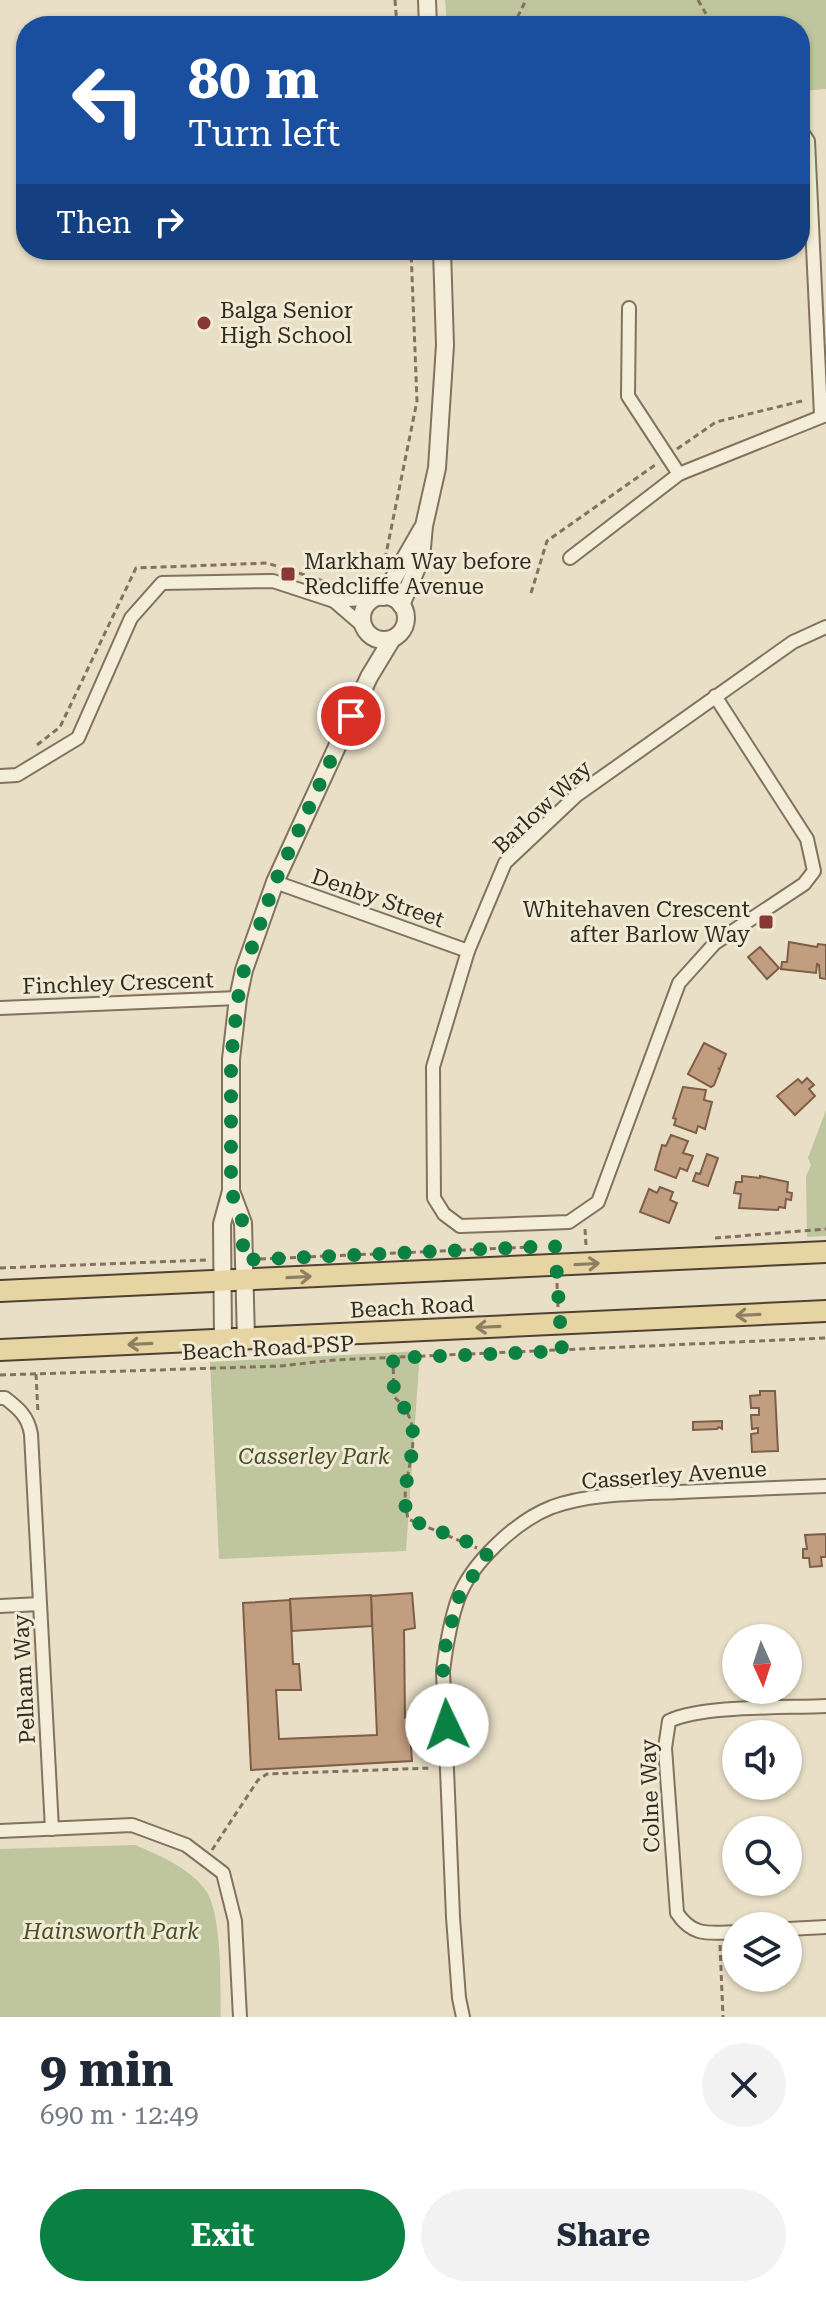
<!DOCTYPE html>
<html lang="en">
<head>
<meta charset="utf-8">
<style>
  :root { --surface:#fff; --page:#f2f2f3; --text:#1f2937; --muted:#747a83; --accent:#0b8043 }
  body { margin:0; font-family:"Roboto Serif",serif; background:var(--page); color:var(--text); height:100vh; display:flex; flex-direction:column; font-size:30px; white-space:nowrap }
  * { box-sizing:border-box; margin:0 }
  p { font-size:26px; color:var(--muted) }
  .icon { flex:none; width:44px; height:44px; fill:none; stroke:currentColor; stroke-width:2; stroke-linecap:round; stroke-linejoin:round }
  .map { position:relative; height:2017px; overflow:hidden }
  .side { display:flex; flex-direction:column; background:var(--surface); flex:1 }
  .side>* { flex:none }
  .guide { position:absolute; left:16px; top:16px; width:794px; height:244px; border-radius:32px; box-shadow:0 2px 6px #0004; background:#1a4fa0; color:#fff; overflow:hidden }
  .needle { width:52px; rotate:177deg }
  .fabs { position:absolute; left:722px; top:1624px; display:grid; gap:16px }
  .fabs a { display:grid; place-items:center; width:80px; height:80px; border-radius:50%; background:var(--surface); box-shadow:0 2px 6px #0004; font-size:40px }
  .pin { position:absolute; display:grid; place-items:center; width:68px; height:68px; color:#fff; margin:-34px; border:4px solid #fff; border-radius:50%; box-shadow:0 2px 8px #0007 }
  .me { position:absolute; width:88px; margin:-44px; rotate:357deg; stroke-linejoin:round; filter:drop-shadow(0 0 6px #0008) }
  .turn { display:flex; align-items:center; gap:28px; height:168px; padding:0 40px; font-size:36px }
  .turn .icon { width:104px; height:104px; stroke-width:2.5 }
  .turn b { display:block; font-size:56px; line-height:68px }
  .then { display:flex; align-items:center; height:76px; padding:0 40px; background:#0003; gap:16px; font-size:30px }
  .round { display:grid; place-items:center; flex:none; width:84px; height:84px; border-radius:42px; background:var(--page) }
  .overview { display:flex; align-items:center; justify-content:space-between; height:136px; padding:0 40px }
  h1 { font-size:48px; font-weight:700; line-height:60px }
  .button { display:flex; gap:16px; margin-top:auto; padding:16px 40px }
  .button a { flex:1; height:92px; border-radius:48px; background:var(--accent); color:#fff; font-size:32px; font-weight:700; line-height:92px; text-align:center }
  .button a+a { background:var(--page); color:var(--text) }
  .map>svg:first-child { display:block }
</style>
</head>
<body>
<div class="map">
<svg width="826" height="2017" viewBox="0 0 826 2017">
  <rect width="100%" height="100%" fill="#e9dfc7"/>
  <g fill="#bfc59c">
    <path d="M445,0h381v89l-26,2v-65h-353z"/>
    <path d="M826,1110v126l-19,1 -1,-61 5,-11 -3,-7z"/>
    <path d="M420,1351l-14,200 -187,8 -9,-197z"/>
    <path d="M135,1845c24,10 52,22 69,43 19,22 16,99 17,129h-221v-168z"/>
  </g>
  <g fill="#c29e81" stroke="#7e5e47" stroke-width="2">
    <path d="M789,942l28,5 1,-3 8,1v34l-6,-1 -1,-13 -2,-1 -1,9 -35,-4 1,-7h5z"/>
    <path d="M760,947l19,21 -12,11 -19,-22z"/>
    <path d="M704,1043l22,11 -6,15 -2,-1 2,2 -6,15 -3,2 -23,-13z"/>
    <path d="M807,1078l7,7 -5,4 6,7 -20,19 -18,-19 21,-17 4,4z"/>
    <path d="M683,1087l23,3 -2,10 8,2 -7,27 -7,-3 -2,7 -22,-8 2,-6 -3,-1z"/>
    <path d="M671,1135l17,6 -5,12 10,3 -6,15 -7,-3 -4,10 -21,-8 7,-25 4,1z"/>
    <path d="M707,1154l11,4 -10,28 -15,-5 3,-8 4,1z"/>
    <path d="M742,1176l18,2v-2l28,6 -1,10 5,1 -1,7 -5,-1 -1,9 -6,-1 -1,3 -39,-2 2,-14 -7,-1 2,-11h6z"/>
    <path d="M660,1187l13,5 -3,8 7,3 -8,20 -29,-11 9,-23 8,4z"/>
    <path d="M760,1391h15l3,60 -26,1 -1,-18 7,-1v-5l-6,1 -1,-14h8v-7h-8l-1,-12 10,-1z"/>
    <path d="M722,1421v8l-3,-2 -2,2 -24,1v-8z"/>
    <path d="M826,1534v23h-5l1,9 -12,1 -1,-9h-6v-9h4l-2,-14z"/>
    <path d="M412,1593l3,35 -11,2 1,88h4l3,43 -161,9 -8,-167 47,-3 3,64h6l2,26h-25l3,49 98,-4 -6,-139z"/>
    <path d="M371,1595l1,31 -80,5 -2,-32z"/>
  </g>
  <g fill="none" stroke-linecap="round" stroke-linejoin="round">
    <defs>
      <g id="minor">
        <path d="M800,129l8,12 13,274"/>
        <path d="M629,308l-1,88 51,78"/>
        <path d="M570,558l109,-84 147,-59"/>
        <path d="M334,601l42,-3"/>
        <path d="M715,696l92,143 7,32 -10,13 -89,59 -36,40 -81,219 -29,20 -109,4 -16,-12 -10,-16 -1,-131 35,-116 37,-88 72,-68 216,-153 33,-15"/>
        <path d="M0,776l17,-1 61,-37 53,-120 31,-35 111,-2 61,20 29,25"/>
        <path d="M275,882l193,69"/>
        <path d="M0,1008l238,-10"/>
        <path d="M0,1398h5c13,10 23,18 26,36l21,395"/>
        <path d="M0,1606l40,-2"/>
        <path d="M0,1831l132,-6 54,20 37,28 12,48 5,96"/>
        <path d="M788,1929l38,-2"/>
        <path d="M736,1932c-27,1 -43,5 -59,-19l-12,-165 4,-27c34,-16 117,-13 157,-15"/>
        <path d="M463,2017l-4,-19 -6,-81 -10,-246c3,-24 7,-49 15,-72 13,-36 58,-78 94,-92 39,-14 86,-13 127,-15 49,-2 98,-4 147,-6"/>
      </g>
      <g id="tertiary">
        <path d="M427,0l1,26"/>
        <circle cx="384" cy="618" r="22"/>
        <path d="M383,597l39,-68"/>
        <path d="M401,605l20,-47 3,-32 13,-58 8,-123 -3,-95"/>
        <path d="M231,1191l12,32 3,116"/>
        <path d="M223,1340l-1,-116 9,-33v-132l7,-61 6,-28 31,-88 94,-205 23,-38"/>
      </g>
      <g id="primary">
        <path d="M0,1291l826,-39"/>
        <path d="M0,1350l826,-39"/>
      </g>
    </defs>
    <use href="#minor" stroke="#82725e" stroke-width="16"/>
    <use href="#tertiary" stroke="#82725e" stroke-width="20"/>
    <use href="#primary" stroke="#504132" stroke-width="24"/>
    <g stroke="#82725e" stroke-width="3" stroke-dasharray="6 4" stroke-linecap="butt">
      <path d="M395,0l2,26"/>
      <path d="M698,0l15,26"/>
      <path d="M513,26l13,-26"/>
      <path d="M677,449l39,-27 90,-22"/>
      <path d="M385,559l32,-158 -6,-151"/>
      <path d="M531,593l16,-52 111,-78"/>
      <path d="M37,745l23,-18 76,-159 131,-5 72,23"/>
      <path d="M585,1229l1,16"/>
      <path d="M715,1238l111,-9"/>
      <path d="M260,1259l272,-12"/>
      <path d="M0,1268l208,-8"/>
      <path d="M557,1283l1,24"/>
      <path d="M393,1358l1,39c35,29 11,67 11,103 0,6 2,13 3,19l69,29"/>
      <path d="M36,1374l2,40"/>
      <path d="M0,1375l281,-9 53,-6 492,-22"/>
      <path d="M212,1850l46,-70 9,-6 165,-6"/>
      <path d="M720,1945l3,72"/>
    </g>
    <use href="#minor" stroke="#f4edd9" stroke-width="12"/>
    <use href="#tertiary" stroke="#f4edd9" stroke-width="16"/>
    <use href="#primary" stroke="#e7d4a3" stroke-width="20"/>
  </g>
  <defs><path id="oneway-shaft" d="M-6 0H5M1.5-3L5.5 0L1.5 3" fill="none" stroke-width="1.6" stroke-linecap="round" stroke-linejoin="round" transform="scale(2)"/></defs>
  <g stroke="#8e7f62">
    <use href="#oneway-shaft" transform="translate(587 1264) rotate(-3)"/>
    <use href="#oneway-shaft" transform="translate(299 1277) rotate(-3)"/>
    <use href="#oneway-shaft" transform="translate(748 1315) rotate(177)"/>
    <use href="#oneway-shaft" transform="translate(488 1327) rotate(177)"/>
    <use href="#oneway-shaft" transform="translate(140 1344) rotate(177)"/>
  </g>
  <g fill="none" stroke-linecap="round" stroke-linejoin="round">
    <path stroke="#0b8043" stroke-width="14" stroke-dasharray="0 25.2" d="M351,716l-76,166 -31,88 -6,28 -7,61v132l12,32v37l312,-14 7,105 -169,7 1,39c35,29 11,67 11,103 0,6 2,13 3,19l62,24 17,11 -28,43 -13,45 -3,29 4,54"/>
  </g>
  <g fill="#893836" stroke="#f1ead5" stroke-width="3">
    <circle cx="204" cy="323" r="8"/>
    <rect x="280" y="566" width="16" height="16" rx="4"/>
    <rect x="758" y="914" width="16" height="16" rx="4"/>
  </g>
  <g text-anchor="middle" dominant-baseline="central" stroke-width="6" stroke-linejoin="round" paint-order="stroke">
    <g font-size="22" fill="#342a20" stroke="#f1ead5" text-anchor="start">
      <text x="220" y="310">Balga Senior<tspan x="220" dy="25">High School</tspan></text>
      <text x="304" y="561">Markham Way before<tspan x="304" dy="25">Redcliffe Avenue</tspan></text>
      <text x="750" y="909" text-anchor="end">Whitehaven Crescent<tspan x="750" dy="25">after Barlow Way</tspan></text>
    </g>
    <g font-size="22" fill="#342a20" stroke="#f1ead5">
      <text transform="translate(542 807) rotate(-43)">Barlow Way</text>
      <text transform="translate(378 898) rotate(19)">Denby Street</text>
      <text transform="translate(118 983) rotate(-2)">Finchley Crescent</text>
      <text transform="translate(412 1307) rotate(-3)">Beach Road</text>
      <text transform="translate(268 1348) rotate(-3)">Beach Road PSP</text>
      <text transform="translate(674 1475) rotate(-4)">Casserley Avenue</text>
      <text transform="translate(24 1679) rotate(-93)">Pelham Way</text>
      <text transform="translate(650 1796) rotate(-92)">Colne Way</text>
    </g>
    <g font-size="22" font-style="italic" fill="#444e29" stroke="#f1ead5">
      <text x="314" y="1456">Casserley Park</text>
      <text x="111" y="1931">Hainsworth Park</text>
    </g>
  </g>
</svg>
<div class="fabs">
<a><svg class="needle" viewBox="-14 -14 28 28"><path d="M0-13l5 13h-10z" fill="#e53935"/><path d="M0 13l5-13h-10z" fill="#747a83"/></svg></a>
<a><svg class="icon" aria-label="sound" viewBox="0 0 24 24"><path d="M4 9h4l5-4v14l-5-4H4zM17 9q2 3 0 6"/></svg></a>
<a><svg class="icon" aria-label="search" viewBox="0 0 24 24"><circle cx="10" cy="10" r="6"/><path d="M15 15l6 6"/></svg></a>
<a><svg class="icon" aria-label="layers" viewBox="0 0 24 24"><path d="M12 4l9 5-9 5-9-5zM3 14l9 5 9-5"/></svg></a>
</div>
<div class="pin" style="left:351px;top:716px;background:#d93025"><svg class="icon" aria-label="arrive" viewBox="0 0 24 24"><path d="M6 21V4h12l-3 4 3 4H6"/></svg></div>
<svg class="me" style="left:447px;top:1725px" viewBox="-20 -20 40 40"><circle r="19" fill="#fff"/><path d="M0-13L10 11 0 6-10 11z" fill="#0b8043"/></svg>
<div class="guide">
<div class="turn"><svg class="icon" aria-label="left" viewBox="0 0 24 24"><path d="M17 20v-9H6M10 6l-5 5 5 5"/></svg><div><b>80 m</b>Turn left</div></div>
<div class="then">Then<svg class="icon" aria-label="right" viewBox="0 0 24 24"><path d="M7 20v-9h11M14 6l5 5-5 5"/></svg></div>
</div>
</div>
<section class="side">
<div class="overview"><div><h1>9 min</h1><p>690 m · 12:49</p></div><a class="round"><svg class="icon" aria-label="close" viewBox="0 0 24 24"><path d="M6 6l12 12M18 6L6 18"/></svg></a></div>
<div class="button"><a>Exit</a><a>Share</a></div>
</section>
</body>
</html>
